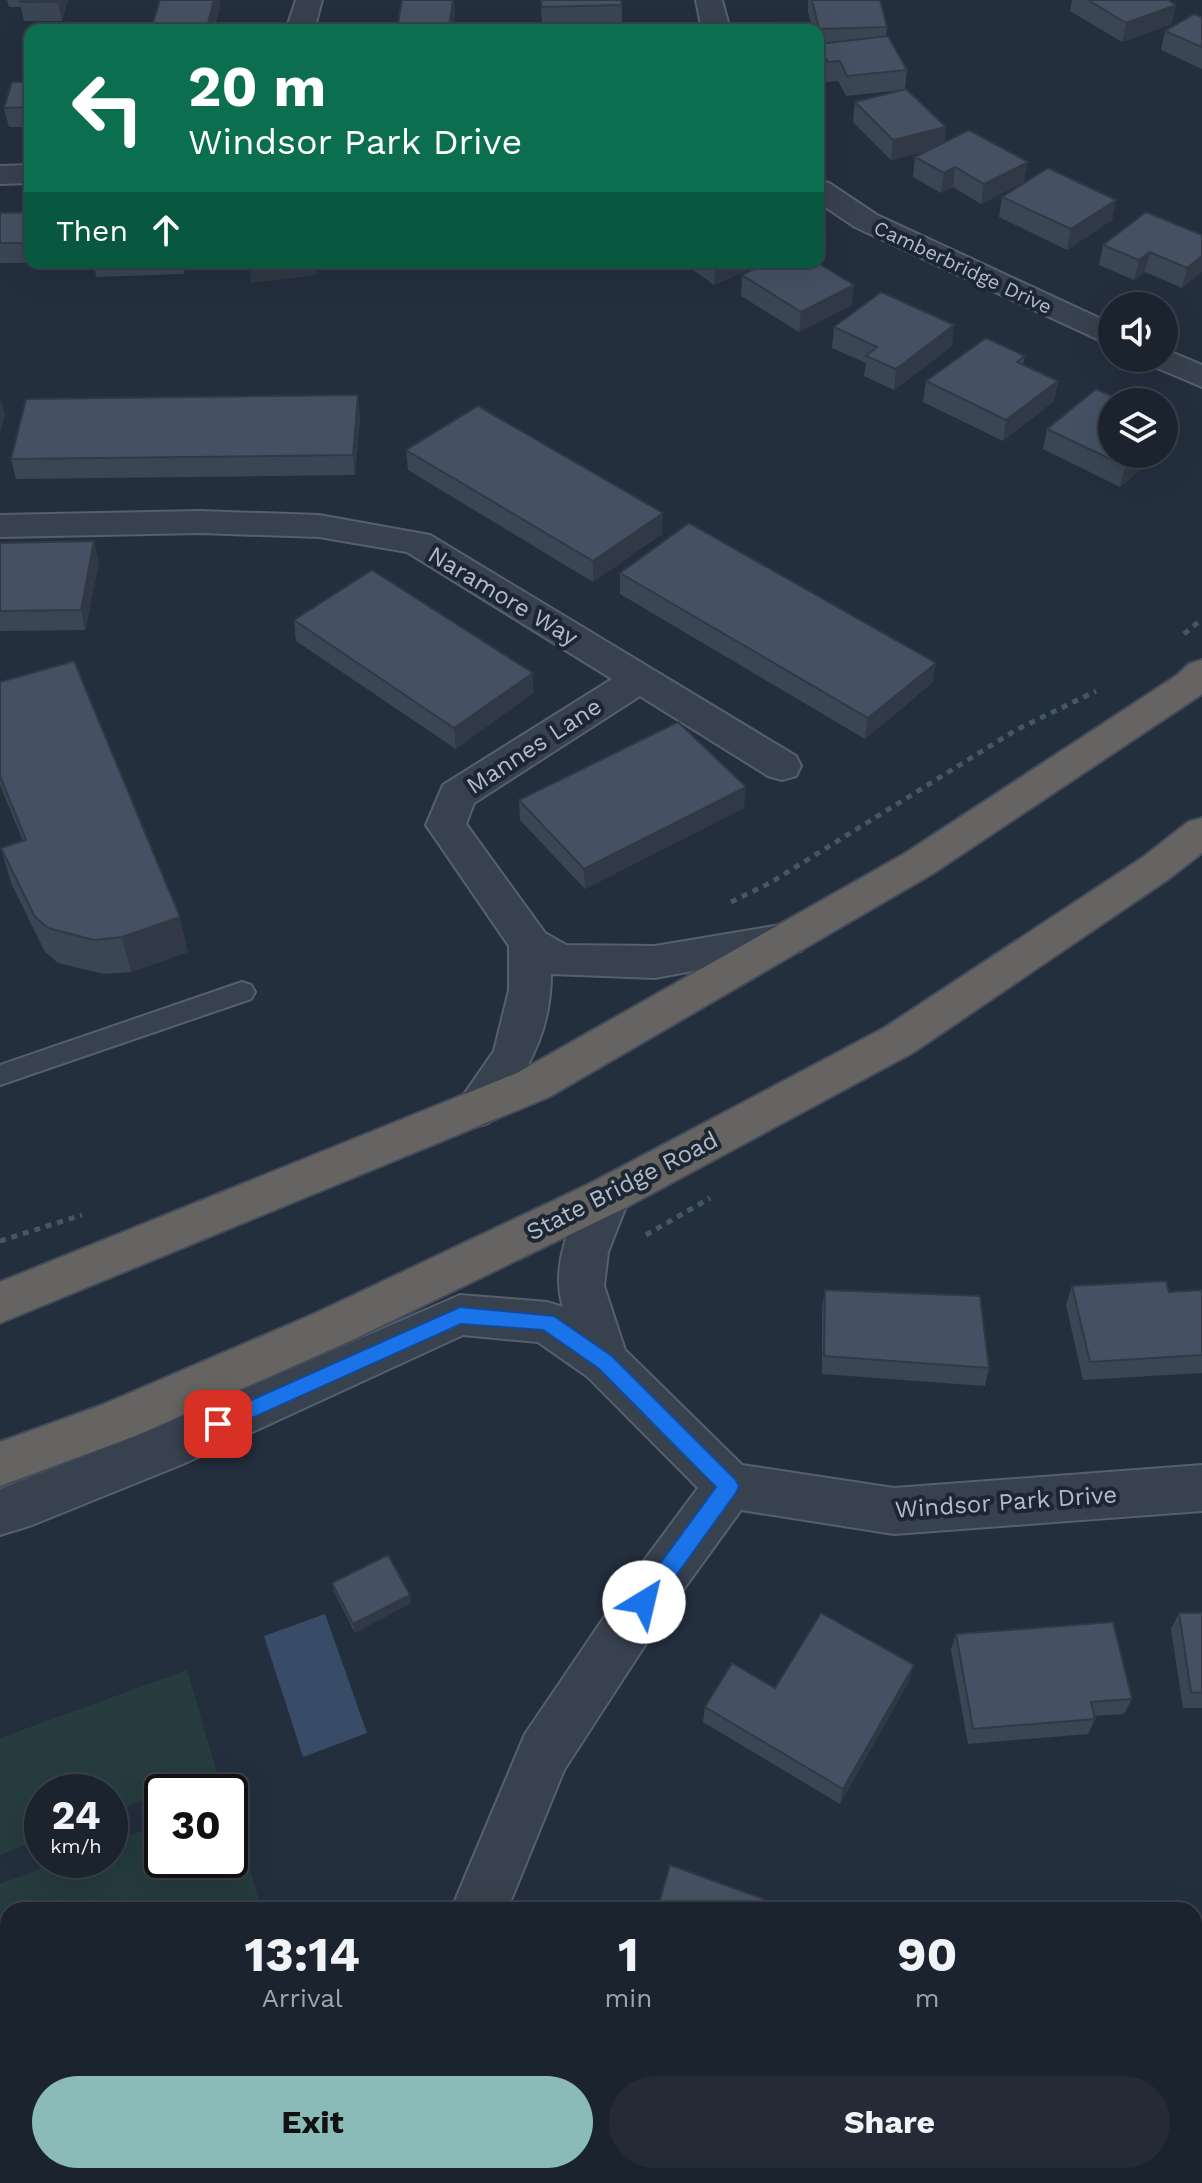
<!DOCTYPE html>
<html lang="en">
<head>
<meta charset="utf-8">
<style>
  :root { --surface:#1b232e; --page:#242b36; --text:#f1f3f6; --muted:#a0a4aa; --line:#39404a; --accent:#8bbbb9 }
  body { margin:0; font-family:"Work Sans",sans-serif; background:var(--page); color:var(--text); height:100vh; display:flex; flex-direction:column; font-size:30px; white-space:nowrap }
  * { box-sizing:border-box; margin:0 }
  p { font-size:26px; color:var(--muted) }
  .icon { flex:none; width:44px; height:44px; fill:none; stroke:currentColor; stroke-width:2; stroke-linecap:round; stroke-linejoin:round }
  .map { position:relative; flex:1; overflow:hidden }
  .panel { position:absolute; left:0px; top:1902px; width:1202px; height:282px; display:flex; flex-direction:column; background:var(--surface); border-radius:24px 24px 0 0; box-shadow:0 8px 32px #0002,0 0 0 2px var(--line) }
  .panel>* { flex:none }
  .top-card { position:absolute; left:24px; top:24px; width:800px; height:244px; border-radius:16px; box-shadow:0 8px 32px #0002,0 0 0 2px var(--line); background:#0b6e4f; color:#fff; overflow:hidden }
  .fabs { position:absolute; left:1098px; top:292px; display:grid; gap:16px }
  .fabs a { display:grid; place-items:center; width:80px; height:80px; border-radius:50%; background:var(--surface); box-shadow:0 8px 32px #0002,0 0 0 2px var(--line); font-size:40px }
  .speed { position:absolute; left:24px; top:1774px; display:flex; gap:16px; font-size:40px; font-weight:700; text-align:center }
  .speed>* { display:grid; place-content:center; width:104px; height:104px; border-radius:50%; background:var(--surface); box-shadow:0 8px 32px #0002,0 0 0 2px var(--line); line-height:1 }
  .speed small { font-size:20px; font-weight:400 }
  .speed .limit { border:4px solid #111; border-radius:12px; background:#fff; color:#111 }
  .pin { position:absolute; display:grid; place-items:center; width:68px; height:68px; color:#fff; margin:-34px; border-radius:16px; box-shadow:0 4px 12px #0006 }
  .me { position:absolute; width:88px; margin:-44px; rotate:36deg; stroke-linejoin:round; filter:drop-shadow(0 0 6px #0008) }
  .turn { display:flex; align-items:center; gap:28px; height:168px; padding:0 32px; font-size:36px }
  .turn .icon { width:104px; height:104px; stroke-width:2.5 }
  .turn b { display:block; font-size:56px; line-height:68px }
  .then { display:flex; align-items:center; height:76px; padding:0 32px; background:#0003; gap:16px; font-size:30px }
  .eta { display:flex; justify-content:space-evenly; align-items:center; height:136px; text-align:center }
  .eta b { font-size:48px; font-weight:700; line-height:56px }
  .action { display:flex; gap:16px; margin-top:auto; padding:16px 32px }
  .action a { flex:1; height:92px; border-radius:48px; background:var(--accent); color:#111; font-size:32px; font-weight:700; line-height:92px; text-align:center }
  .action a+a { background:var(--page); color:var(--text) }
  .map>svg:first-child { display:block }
</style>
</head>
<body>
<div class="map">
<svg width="1202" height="2183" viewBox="0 0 1202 2183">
  <rect width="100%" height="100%" fill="#242f3e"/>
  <g fill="#263c3f">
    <path d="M187,1670l30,103 -107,40v-21h-68v47l-42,16v-117z"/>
    <path d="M230,1802l32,107 -254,1v44l-8,-35v-35l64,-24h46v-17l52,-20v37h68z"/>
  </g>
  <path fill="#394c67" d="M325,1614l42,119 -64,24 -39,-121z"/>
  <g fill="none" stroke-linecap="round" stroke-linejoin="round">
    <defs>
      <path id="service" d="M242,982l9,3 4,7 -4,7 -251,86v-20z"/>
      <g id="minor">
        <path d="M296,0h26l-8,30h-28z"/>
        <path d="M696,0h26l8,30h-28z"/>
        <path d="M30,165v18l-30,1v-18z"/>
        <path d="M818,180l11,3 48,32 235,109v22l-257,-119 -37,-25z"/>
        <path d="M1164,349l38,16v22l-52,-22 -5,-7h19z"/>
        <path d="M200,511l119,4 111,20 366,221 5,10 -5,10 -14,4 -14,-4 -128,-80 -166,107 -8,21 79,109 21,12 89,1 131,-22 15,5 6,11 -6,11 -146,27 -104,-4c0,51 -18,88 -46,128 -4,6 -9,16 -15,20 -10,6 -19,3 -30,-1l-6,-12 40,-58 15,-61v-44l-83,-121 17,-40 169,-106 -205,-127 -88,-15 -119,-4 -200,4v-22z"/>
        <path d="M607,1177l16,6 7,13 -22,56 -4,34 21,64 117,115 152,23 308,-23v46l-308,23 -153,-24 -79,109 -98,151 -57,140h-56l74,-176 101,-149 72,-97 -110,-111 -50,-35 -75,-7 -280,129 -151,61 -32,10v-46l147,-57 313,-137 87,7 16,5c-13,-42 8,-86 28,-124z"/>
        <path d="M389,2176h62l-1,7h-62z"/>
      </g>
      <g id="trunk">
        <path d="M1202,660v34l-270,180 -383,223 -549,226v-41l517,-209 387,-219 272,-178 13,-12z"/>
        <path d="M1202,818v35l-32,25 -256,174 -291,157 -273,132 -215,95 -135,50v-44l102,-37 214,-92 275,-130 293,-155 258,-170 46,-36z"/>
      </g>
    </defs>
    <use href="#service" stroke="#565f6c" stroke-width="4"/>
    <use href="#minor" stroke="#565f6c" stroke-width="4"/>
    <use href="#trunk" stroke="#434c59" stroke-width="4"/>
    <g stroke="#44595c" stroke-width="5" stroke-dasharray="6 6" stroke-linecap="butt">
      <path d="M1184,634l18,-15"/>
      <path d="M731,902l39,-19 246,-153 80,-39"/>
      <path d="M646,1235l64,-37"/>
      <path d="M0,1241l82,-26"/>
    </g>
    <use href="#service" fill="#38414e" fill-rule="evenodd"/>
    <use href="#minor" fill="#38414e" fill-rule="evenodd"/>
    <use href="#trunk" fill="#656462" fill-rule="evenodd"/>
  </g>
  <g fill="#3b4654">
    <path d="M7,0h61l-6,21h-38l-3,-14h-12z"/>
    <path d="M160,0h59l1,7 -6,23h-60l-1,-7z"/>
    <path d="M402,0h52l1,14 -3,16h-55z"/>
    <path d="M541,0l81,5v20l-80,2z"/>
    <path d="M808,0h72l7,27 -1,10 21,33 -2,19 41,38 -2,16 80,39 -43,22 -28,-17 -12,6 -28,-16 2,-20 11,-6 -35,9 -38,-38 2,-20 47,-12 -56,6 -8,-15 -12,1 -8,-15v-37h-5l-5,-18z"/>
    <path d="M1072,0h96l4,24 -50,18 -52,-31z"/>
    <path d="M1202,17v52l-41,-19 4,-19z"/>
    <path d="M30,82v45h-21l-5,-19z"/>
    <path d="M1002,197l114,3 -4,20 -45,30 -68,-33z"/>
    <path d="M30,212v50l37,1h-67v-50z"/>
    <path d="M1202,235l-20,53 -37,-16 -11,8 -35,-15 4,-20z"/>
    <path d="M94,262h92l-2,12 -88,3z"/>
    <path d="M682,262h84l-52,23z"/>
    <path d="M742,275l110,30 -53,27 -58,-36z"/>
    <path d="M834,327l118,19 -58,44 -30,-14 2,-13 -34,-15z"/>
    <path d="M1025,356l-2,8 35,17 -4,20 -51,40 -80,-39 3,-21z"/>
    <path d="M1112,402l47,52 -39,33 -77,-38 4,-20z"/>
    <path d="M360,416l-5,59 -339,4 -5,-20z"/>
    <path d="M406,450l256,84 -69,48 -185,-112z"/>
    <path d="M0,543l99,19 -14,68 -85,1z"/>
    <path d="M620,573l316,90 -4,20 -67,56 -245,-145z"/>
    <path d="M294,620l239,53v20l-77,56 -160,-108z"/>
    <path d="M0,682l188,270 -57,20 -27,2 -46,-11 -13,-11 -34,-69 -10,-35 22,-7 -23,-56z"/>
    <path d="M519,800l225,8 -159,81 -65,-69z"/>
    <path d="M1072,1286l97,6 33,-2v83l-119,7 -17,-75z"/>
    <path d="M825,1290l164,78 -4,18 -163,-12v-66z"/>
    <path d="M332,1583l78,12 1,8 -56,30 -21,-42z"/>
    <path d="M1179,1613h23v95h-19l-12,-79z"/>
    <path d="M956,1634l176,65 -8,15 -30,2 1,3 -7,15 -120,10 -17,-94z"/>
    <path d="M909,1681l-69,123 -137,-82 2,-15 70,-19z"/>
    <path d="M1202,1918v160l-8,-15v-142z"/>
    <path d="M967,2176h164v7h-165z"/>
  </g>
  <g fill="#303945">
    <path d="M59,0h9l-6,21 -4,-19z"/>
    <path d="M214,0h5l1,7 -6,23h-5l-1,-7z"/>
    <path d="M453,0h1l1,14 -3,16h-3z"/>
    <path d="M1176,5l-4,19 -50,18 4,-19z"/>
    <path d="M946,127l-3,20 -52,13 2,-20z"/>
    <path d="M1028,162l-4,20 -43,22 3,-20z"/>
    <path d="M955,167l-2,20 -12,6 3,-20z"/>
    <path d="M1116,200l-4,20 -45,30 4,-21z"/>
    <path d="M1150,252l-5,20 -11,8 5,-20z"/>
    <path d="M1202,256v16l-20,16 5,-20z"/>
    <path d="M248,262h68l1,13 -66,8z"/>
    <path d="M720,262h46l-52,23 1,-21z"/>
    <path d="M854,285l-2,20 -53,27 2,-20z"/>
    <path d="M954,325l-2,21 -58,44 2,-21z"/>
    <path d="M1058,381l-4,20 -51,40 3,-21z"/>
    <path d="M358,395l2,21 -5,59 -2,-20z"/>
    <path d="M0,396l5,18 -5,20z"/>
    <path d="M1139,454h20l-39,33 5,-21z"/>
    <path d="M663,513l-1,21 -69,48v-21z"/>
    <path d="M94,541l5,21 -14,68 -4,-20z"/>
    <path d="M936,663l-4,20 -67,56 3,-21z"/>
    <path d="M533,673v20l-77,56 -2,-21z"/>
    <path d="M746,787l-2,21 -159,81 -1,-20z"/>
    <path d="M180,917l8,35 -57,20 -9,-35z"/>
    <path d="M410,1595l1,8 -56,30 -2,-9z"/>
    <path d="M914,1665l-5,16 -69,123 3,-15z"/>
  </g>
  <g fill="#455162" stroke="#303945" stroke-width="2">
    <path d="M21,0h38l-1,2h-38z"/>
    <path d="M160,0h54l-6,23h-55z"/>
    <path d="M402,0h51l-4,29h-52z"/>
    <path d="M541,0h80l1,5 -80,2z"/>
    <path d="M812,0h68l7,27 -68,2z"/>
    <path d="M1088,0h80l8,5 -50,18z"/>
    <path d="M1194,14l8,3v30l-37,-16z"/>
    <path d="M606,24l1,6h-56v-2z"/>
    <path d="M888,36l19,34 -60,6 -7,-15 -12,1 -10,-18z"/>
    <path d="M12,82h18v25l-26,1z"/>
    <path d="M906,89l40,38 -53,13 -38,-38z"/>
    <path d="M969,130l59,32 -44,22 -29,-17 -11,6 -29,-16z"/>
    <path d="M1048,168l68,32 -45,29 -69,-32z"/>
    <path d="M30,212v31h-30v-30z"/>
    <path d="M1146,212l56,23v21l-15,12 -37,-16 -11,8 -36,-15z"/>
    <path d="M768,262h48l38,23 -53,27 -59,-37z"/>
    <path d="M881,292l73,33 -58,44 -30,-13 11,-9 -43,-20z"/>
    <path d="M986,338l39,18 -8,6 41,19 -52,39 -80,-39z"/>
    <path d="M1096,389l29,13h-13v52h27l-14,12 -78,-37z"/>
    <path d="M358,395l-5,60 -342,4 15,-60z"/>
    <path d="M478,406l185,107 -70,48 -187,-111z"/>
    <path d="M689,523l247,140 -68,55 -248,-145z"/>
    <path d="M94,541l-13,69 -81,1v-68z"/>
    <path d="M372,570l161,103 -79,55 -160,-108z"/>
    <path d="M74,661l106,256 -58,20 -28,3 -46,-12 -13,-11 -34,-69 25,-8 -26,-64v-94z"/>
    <path d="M678,722l68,65 -162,82 -65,-69z"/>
    <path d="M1166,1281l3,11 33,-2v65l-112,7 -18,-76z"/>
    <path d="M825,1290l155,6 9,72 -165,-12z"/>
    <path d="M388,1555l22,40 -57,29 -21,-41z"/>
    <path d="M821,1613l93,52 -71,124 -138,-82 27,-44 43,25z"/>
    <path d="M1179,1613h23v80l-11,-1z"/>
    <path d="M1113,1622l19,77 -41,3 4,17 -122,10 -17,-95z"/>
    <path d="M670,1865l110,40 -1,5h-122z"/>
    <path d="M1202,1918v132l-1,-2 -7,3v-130z"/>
    <rect x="606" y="2176" width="115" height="7"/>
    <path d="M972,2176h159v7h-160z"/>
  </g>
  <path fill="#1a73e8" stroke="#114b97" stroke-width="2" d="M460,1307l94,9 58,40 124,124 3,6 -3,7 -84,116 -8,3 -7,-3 -4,-7 4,-7 79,-108 -118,-119 -55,-38 -82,-6 -236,106 -7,3 -7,-3 -3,-6 3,-6z"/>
  <g text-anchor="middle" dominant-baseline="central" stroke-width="8" stroke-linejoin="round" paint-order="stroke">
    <g font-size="20" fill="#b4bcc9" stroke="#1d2633">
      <text transform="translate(963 267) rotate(25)">Camberbridge Drive</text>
    </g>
    <g font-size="24" fill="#b4bcc9" stroke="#1d2633">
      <text transform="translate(503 596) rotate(31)">Naramore Way</text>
      <text transform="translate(534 746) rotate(-33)">Mannes Lane</text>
      <text transform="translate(622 1186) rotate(-27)">State Bridge Road</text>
      <text transform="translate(1006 1502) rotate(-4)">Windsor Park Drive</text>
    </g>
  </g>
</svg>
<div class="fabs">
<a><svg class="icon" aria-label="sound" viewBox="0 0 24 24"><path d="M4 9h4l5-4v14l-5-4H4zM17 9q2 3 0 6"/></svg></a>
<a><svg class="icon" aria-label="layers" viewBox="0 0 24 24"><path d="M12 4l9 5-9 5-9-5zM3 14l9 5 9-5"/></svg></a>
</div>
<div class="speed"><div>24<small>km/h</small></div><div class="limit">30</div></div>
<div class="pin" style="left:218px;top:1424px;background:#d93025"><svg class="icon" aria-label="arrive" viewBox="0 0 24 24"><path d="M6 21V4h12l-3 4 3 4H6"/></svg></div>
<svg class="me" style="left:644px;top:1602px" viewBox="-20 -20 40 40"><circle r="19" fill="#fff"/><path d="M0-13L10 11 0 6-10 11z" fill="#1a73e8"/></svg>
<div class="top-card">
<div class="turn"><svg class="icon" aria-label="left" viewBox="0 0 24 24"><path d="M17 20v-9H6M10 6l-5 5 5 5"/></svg><div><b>20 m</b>Windsor Park Drive</div></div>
<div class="then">Then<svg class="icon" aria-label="ahead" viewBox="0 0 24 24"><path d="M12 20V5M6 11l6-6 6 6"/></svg></div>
</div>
<section class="panel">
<div class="eta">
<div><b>13:14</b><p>Arrival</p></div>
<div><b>1</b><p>min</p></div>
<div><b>90</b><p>m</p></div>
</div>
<div class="action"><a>Exit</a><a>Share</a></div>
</section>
</div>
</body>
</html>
